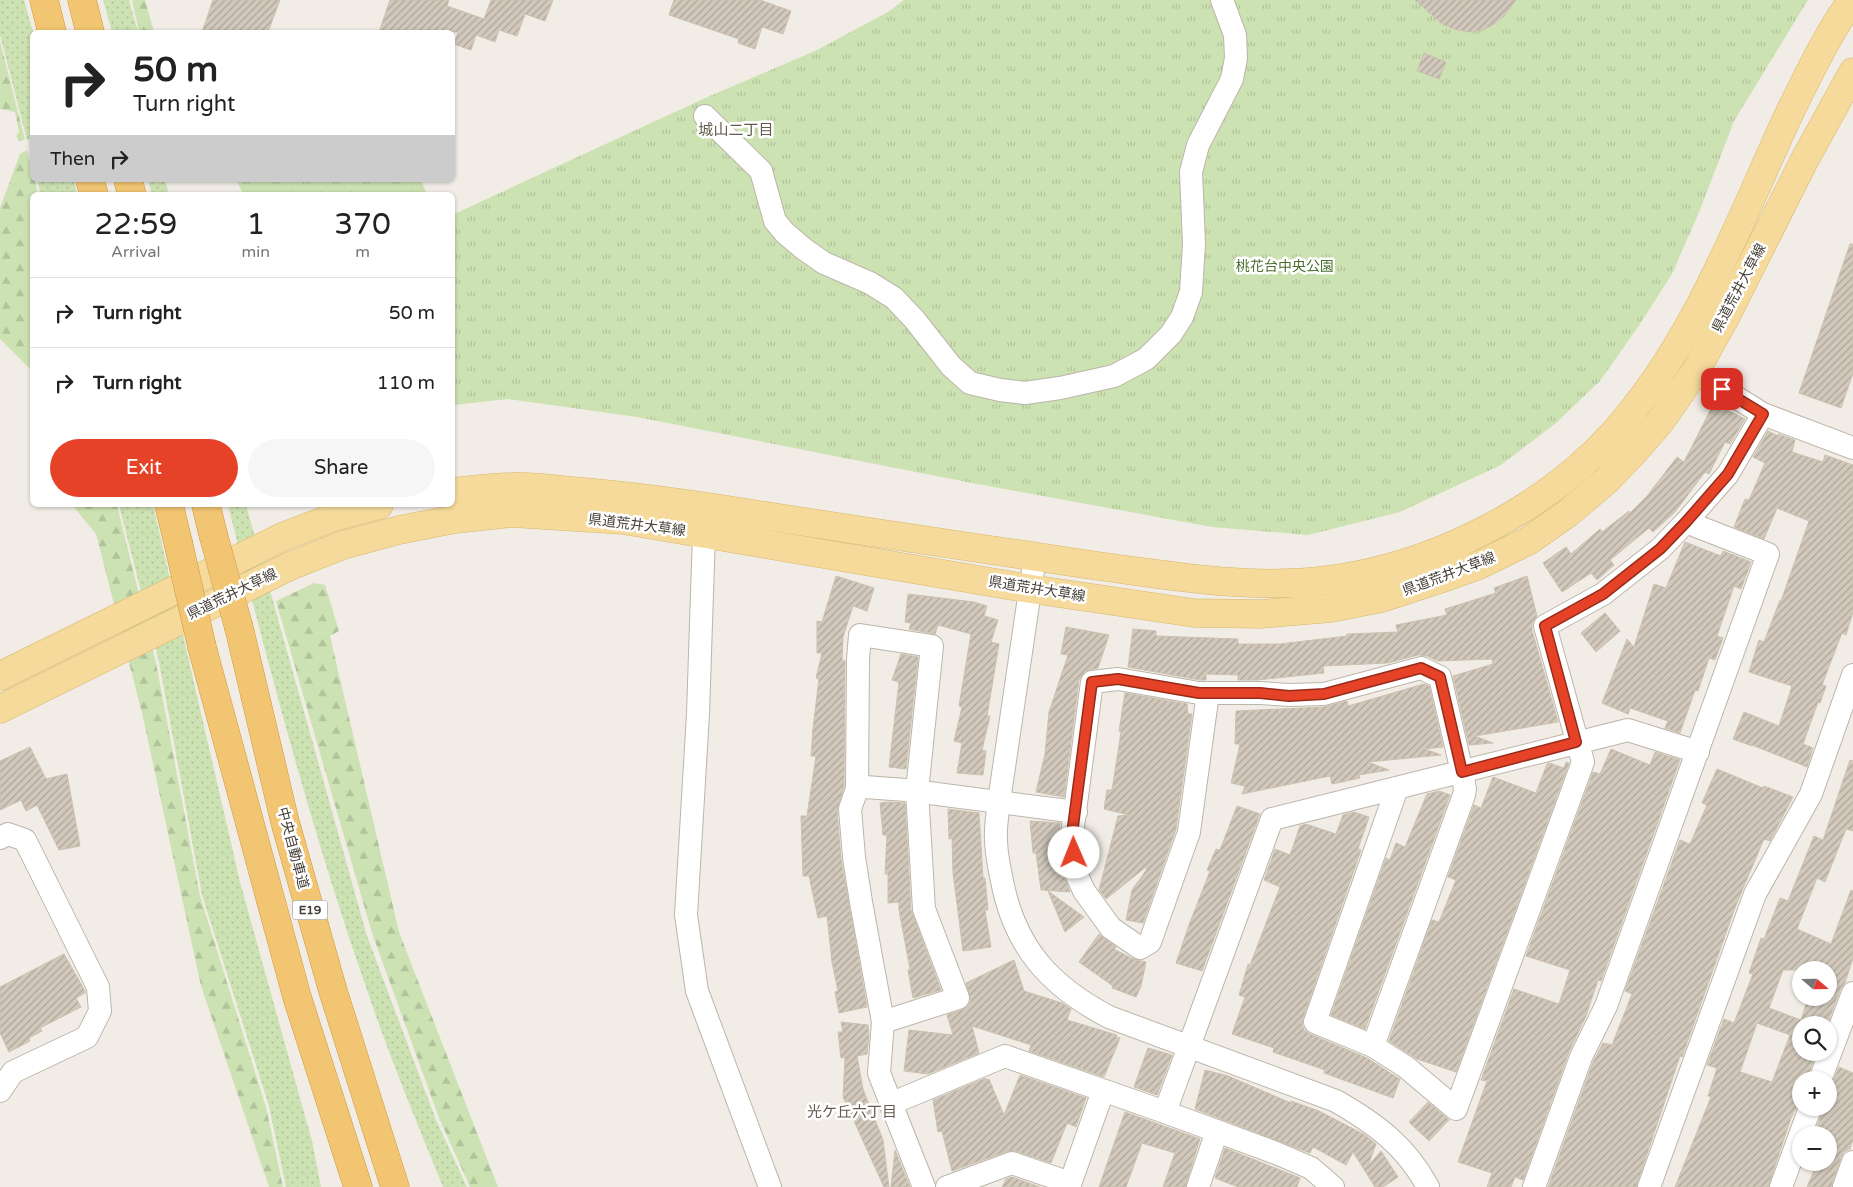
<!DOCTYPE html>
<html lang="en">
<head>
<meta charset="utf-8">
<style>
  :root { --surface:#fff; --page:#f6f6f6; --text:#222; --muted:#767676; --line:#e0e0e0; --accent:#e64227 }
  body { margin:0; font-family:"Varela Round","Noto Sans JP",sans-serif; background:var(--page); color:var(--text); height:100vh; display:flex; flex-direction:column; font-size:19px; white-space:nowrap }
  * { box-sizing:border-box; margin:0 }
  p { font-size:16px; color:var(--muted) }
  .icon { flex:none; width:28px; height:28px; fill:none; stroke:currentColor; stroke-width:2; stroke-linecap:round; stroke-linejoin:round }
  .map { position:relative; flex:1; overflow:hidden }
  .details { position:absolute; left:30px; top:192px; width:425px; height:315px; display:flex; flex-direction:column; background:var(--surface); border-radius:8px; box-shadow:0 1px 4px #0004 }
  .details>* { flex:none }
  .hud { position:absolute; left:30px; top:30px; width:425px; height:152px; border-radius:8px; box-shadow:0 1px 4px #0004; background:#fff; color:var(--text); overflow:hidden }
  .needle { width:32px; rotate:110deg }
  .buttons { position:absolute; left:1792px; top:961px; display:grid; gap:10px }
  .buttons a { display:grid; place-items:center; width:45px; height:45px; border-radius:50%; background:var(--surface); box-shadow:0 1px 4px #0004; font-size:25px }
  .pin { position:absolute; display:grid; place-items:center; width:42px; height:42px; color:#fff; margin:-21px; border-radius:10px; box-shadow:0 2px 8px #0006 }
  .me { position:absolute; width:55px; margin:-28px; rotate:359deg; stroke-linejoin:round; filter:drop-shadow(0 0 4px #0008) }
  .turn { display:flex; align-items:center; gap:18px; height:105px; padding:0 20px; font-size:22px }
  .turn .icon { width:65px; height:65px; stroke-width:2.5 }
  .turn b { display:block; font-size:35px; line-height:42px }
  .then { display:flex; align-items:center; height:48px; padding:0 20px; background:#0003; gap:10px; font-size:19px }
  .eta { display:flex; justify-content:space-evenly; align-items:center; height:85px; text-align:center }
  .eta b { font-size:30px; font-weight:600; line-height:35px }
  .action { display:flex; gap:10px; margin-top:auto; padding:10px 20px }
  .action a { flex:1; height:58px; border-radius:30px; background:var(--accent); color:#fff; font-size:20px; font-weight:600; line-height:58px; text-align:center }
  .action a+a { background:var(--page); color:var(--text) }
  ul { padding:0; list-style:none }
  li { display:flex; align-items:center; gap:15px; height:70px; padding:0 20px; border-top:1px solid var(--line) }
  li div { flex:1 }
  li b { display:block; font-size:19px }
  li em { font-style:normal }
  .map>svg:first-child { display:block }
</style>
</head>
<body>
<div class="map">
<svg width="1853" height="1187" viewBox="0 0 1853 1187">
  <defs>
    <pattern id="grass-dots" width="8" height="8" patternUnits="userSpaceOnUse" patternTransform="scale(1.25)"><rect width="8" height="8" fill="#cde2b2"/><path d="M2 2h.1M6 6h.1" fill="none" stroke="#b1c39a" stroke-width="1.8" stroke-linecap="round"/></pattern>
    <pattern id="forest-firs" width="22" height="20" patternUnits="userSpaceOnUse" patternTransform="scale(1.25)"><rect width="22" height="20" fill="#cde2b2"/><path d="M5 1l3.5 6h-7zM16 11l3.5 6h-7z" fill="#b1c39a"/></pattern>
    <pattern id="park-tufts" width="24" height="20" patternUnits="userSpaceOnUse" patternTransform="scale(1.25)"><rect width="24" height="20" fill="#cde2b2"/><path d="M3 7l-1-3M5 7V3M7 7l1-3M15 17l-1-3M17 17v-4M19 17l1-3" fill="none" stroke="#b1c39a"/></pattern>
    <pattern id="building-hatch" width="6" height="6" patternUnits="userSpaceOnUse" patternTransform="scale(1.25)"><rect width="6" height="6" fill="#d2c9bc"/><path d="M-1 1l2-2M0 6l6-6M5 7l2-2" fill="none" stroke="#aca59a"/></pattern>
  </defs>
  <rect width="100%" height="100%" fill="#f1ede6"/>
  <g fill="url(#grass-dots)">
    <path d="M0,0h24l9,32 -1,106 -5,2 -27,-105z"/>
    <path d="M103,0h26l9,32h-26z"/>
    <path d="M37,180h37l3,15h-36z"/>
    <path d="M148,180h17l4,15h-17z"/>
    <path d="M119,505h34l87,377 72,259 9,46h-35l-17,-81 -67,-211 -43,-233z"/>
    <path d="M228,505h18l121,431 69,184 31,67h-24c-26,-64 -53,-129 -75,-194 -56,-160 -99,-324 -140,-488z"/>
  </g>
  <g fill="url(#forest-firs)">
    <path d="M132,0h13l9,32h-15z"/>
    <path d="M0,41l25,99 -6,1 -3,-5 3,-4 -4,-20 -15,-3z"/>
    <path d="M27,150l5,22v8h3l3,15h-6v184l-2,-10 -30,-30v-131l20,-54z"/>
    <path d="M72,505h45l39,158 44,233 66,211 17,80h-14l-68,-201 -59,-273 -46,-179z"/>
    <path d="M314,583l11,2 14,46 -9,5 69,296 99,255h-28l-31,-69 -67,-185 -96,-332z"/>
  </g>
  <g fill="url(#park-tufts)">
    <path d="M904,0h904l-74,121 -34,89 -28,64 -34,53 -38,54 -44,42 -55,42 -101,47 -92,23 -96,-8 -240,-44 -335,-66 -129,-18 -55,6 -1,-190 251,-116 114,-49 71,-38z"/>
    <path d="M237,180h184l6,15h-184z"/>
  </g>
  <g fill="url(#building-hatch)" stroke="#ccc1b0" fill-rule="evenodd">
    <path d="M213,0h67l-12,32h-66z"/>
    <path d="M390,0h59l-2,6 37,13 7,-19h62l-8,21 -20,-7 -8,22 -18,-6 -4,12 -19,-7 -5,15 -17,-6 4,-12h-79z"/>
    <path d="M674,0h86l31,11 -8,23 -21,-7 -7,22 -17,-6 1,-4 -70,-24z"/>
    <path d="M1415,0h101l-12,16 -10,8 -11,6 -13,2 -13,-2 -15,-6z"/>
    <path d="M1424,53l22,9 -7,17 -22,-8z"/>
    <path d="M1850,244h3v129l-12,35 -42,-15z"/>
    <path d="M1714,403l31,16 -15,25 -5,-2 -16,32 -4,-2 -30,40 -22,20 -4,-4 -39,32 4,5 -17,15 -6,-7 -29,19 -19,-29 23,-16 5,7 29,-25 2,3 27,-21 1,2 17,-17 30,-39 7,5z"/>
    <path d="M1768,431l10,5v-2l17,6 -3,12 31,10 2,-7 28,10v147l-7,23 -4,-2 -20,52 4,1 -6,17 -2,-1 -15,42 10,4 -6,19 -55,-22v1l-19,-7 11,-27 35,14 13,-40 -43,-14 10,-32 5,2 16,-42 1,1 28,-80 -32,-13 -13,31 -30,-12 11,-28 4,1 16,-37 -12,-6z"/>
    <path d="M1685,542l36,14 2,-5 28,11 -10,27 -7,-3 -17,50 6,2 -8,22 -6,-2 -11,33 -3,-1 -15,43 -15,-5 3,-7 -38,-13 -2,6 -26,-11 25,-64 7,8 20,-63 12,4z"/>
    <path d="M836,576l38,12 -7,23 -14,-5 -10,31 -1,23 3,1 -1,126 -7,23 4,49 26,148 -28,6 -4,-21 3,-1 -6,-29 -5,-46 -9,2 -9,-42h-6l-2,-60h6l9,-60h-5l2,-28 6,-49 -3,-1 6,-25h-5v-32l5,1z"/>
    <path d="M1527,576l10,40 -5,7v7l26,92 -83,14 18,7 -24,2 -16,-69 40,-12 -1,-5 -54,2 -11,-5 -9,-1 -30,8 -65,3 1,7 -67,7h-19v-5l-32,-1v6h-6l-72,-13 5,-38 23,2v5l82,3v5h42l67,-8v-2l51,-2 -2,-7 51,-10 -2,-6 51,-16 -2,-5z"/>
    <path d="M908,594l66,8 13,4 -3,10 14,4 -7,22 8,2 -12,72h3l-8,34 4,1 -3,24 -26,-2 5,-30 -8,-2 8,-34 -3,-1 12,-72 -33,-9 -3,9 -26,-5 2,-6 -6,-1z"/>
    <path d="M1605,613l15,18 -24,21 -15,-19z"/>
    <path d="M1066,627l43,8 -11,33 -13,3 -6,9 -15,117 -28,-5 9,-38 4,-42 19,-57 -7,-1z"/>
    <path d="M901,654l17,3 -12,112 -17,-2 10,-85 -7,-2z"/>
    <path d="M1424,684l5,2 14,61 -18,2 16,6 -73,7 21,8 -30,5 1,3 -28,6 -2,-8 -88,18 3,-8 -14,-3 9,-39h-5l1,-33 88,-4 23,-6 1,5z"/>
    <path d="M1125,693l62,11 1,10h4l-16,115 -33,94 -17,-3 6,-30 15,-21 -1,-2 -40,32 -7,-9 19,-74 11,-1 -25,-6 3,-19h5l9,-58 -2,-1z"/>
    <path d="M30,747l16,32 21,-5 13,72 -21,4 -22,-45 -11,6 -5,-11 -21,10v-49z"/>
    <path d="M1611,749l39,16 5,-13 25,8 -79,221 -3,-1 -12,36 -17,36 -46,128 -8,-3 -4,10h-24l5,-14 -34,-11 30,-84 -3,3 -4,-1 33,-91 45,15 11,-34 -44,-14 67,-184 7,2z"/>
    <path d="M1850,760l3,1v70l-7,-2 -21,53 -8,-4 -20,51 34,15 20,-54 2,1v67l-8,25 -4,5 -14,37h-26v27h15l-9,28h-6v18l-10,20 -23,69h-93l36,-90 -3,-1 9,-28 -10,-3 17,-46 10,4 19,-49 -4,-1 12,-35 3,1 16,-41 8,3 26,-65 9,4zM1783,970h46v28h-21l-7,22 -32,-12zM1757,1023l33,12 -18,47 -32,-10z"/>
    <path d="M1566,762l3,1 -113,309 -39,-13 -28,-18 43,-121 7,2 17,-42 -8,-3 26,-72 7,3 12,-31 43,16 11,-29 2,-1 15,5z"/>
    <path d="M1717,769l46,19 1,-2 29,11 -23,44 -6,-2 -28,66 -54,152 -2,-1 -44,131h-88l45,-125 10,-19 9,2 20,-51 -7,-3 55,-151 10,4 17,-39 -5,-2z"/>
    <path d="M1439,791l11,4 -85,234 -34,-14 55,-157 4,2 6,-17 9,4 22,-53z"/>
    <path d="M888,802l17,1 6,107 30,80 -28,8 -5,-28 2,-1 -11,-59v-8l-11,1v-29h-3l2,-39h-4l-3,-32z"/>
    <path d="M1237,806l23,8 -58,157 -26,-8 13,-38 21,-54 -3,-1 9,-21 4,1z"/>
    <path d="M948,809l31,4 4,65h2l3,32h-3l6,37 -28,4 -10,-78 -1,-35 -3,1z"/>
    <path d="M1354,812l15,5 -11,32 3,1 -58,168 -1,6 2,6 6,4 57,24 31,20 2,1 -7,19 -69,-25 1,-3 -52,-18 1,-4 -42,-14 13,-37 -6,-2 9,-31 2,1 30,-78 -16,-7 11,-31 15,6 10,-29 6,-2 30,10 7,-19z"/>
    <path d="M1030,821l30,2 -1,12 3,37 8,20 -29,-2 -5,-37h-3z"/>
    <path d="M1048,891l36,26 -19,15z"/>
    <path d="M1099,934l17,13 -2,2 19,10 13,3 -5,24 -5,11 -24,-9 1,-2 -34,-24z"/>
    <path d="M64,954l21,37v2l-9,5 5,9 -41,21 2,3 -13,7 1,3 -21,11 -9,-19v-46z"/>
    <path d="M1014,960l10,31 38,12 9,6 -4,11 50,15 -1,2 4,1 -16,39 -75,-26 2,-6 -59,-19 7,27 -51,21 -24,-3 5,-41 44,5 -6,-20 15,-5 6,-4 3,-6 -5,-17z"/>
    <path d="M841,1022l27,3 1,10 -2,19 -10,2 6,33 20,51 6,47h-5l-41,-90 2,-40 -4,1 -3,-26h5z"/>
    <path d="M1148,1048l24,7 -15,40 -23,-8z"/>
    <path d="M1839,1067l14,6v66l-3,10 -6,3 -3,6 -10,29h-24l8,-19 -3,-1 1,-5h16v-27h-7l2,-4 -7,-3 6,-20h6v-18z"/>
    <path d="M1205,1070l23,6 63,27v-2l28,10 46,24 11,9 -8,22 13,-15 17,26 -15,10h-8l-22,-35 -7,13 -33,-18 -3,6 -115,-44z"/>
    <path d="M1020,1075l66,23 -10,29 -9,-4 -16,40 -35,-12h-8l-56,20 -10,-40 -4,1 -5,-32 53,-22v2l3,-1 15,36z"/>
    <path d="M1428,1102l21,18 -20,21 -20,-19z"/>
    <path d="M1125,1112l75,27 -15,48h-22l12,-34 -33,-10 -16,44h-27z"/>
    <path d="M1225,1148l75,30 -3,9h-59l-23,-9z"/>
    <path d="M895,1150l15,37h-19z"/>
    <path d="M1012,1177l28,10h-38l4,-8z"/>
  </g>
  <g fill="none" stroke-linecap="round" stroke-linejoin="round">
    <defs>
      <g id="minor">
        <path d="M705,116l56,55 14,50 10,12 19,16 20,14 46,20 24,15 20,21 37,47 19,17 30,7 25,3 35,-5 54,-12 32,-17 25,-25 11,-17 9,-25 3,-48 -3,-72 7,-27 34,-66 4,-21 -1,-23 -13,-35"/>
        <path d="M1695,372l68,42 90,34"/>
        <path d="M704,533l-6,181 -12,201 11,76 73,196"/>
        <path d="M1035,557l-36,244c-1,12 -4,26 -3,38 0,14 3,28 6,42 13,67 48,105 107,136l227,84c40,23 70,45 92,86"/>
        <path d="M1208,693l-19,139 -39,110 -10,6 -29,-20 -27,-37 -9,-20 -3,-37 20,-152 26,-3 81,14h61l29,2 35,-1 97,-26 19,9 22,95 3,17 -1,6 -91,251"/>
        <path d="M1397,788l-82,234 58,24 33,21 50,42 127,-347 -38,-136 58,-32 57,-45 26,-27 42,-48 35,-60"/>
        <path d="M857,789l8,-2 41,3 170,22"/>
        <path d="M0,838l8,-4 17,6 73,147 2,24 -13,26 -74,35 -13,19"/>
        <path d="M883,1022l75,-24 -34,-89 -7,-118 15,-145 -72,-11 -2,24 -1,130 -7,20 4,48 7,45 22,120 -4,51 45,114"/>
        <path d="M1820,1080l33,-87"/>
        <path d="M890,1104l115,-48 160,56 111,41 35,15 22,19"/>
        <path d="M1165,1112l107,-293 356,-89 70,22"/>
        <path d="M947,1187l65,-24 58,20"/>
        <path d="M1069,1187l34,-96"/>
        <path d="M1198,1187l19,-56"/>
        <path d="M1534,1187l47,-130 25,-51 162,-452 -82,-32"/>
        <path d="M1649,1187l106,-293 56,-100 42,-119"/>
        <path d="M1781,1187l29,-79"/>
        <path d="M1844,1187l9,-25"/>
      </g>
      <g id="major">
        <path d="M452,492c20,-2 40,-5 60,-5 20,-1 40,2 60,4 63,5 125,14 187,24 113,17 226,35 339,51 76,10 153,24 230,14 104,-13 215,-69 285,-146 83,-92 125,-211 177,-322 19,-38 37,-77 62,-112"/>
        <path d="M0,676l282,-139 52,-20 45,-12"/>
        <path d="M0,709l290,-143 53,-21 56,-15 56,-11 57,-6 111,7 408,69 163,24 67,1 70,-6 51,-10 58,-19 39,-14 49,-24 40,-28 38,-32 27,-28 27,-31 35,-50 31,-56 78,-155 49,-89"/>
      </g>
      <g id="highway">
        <path d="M44,0l8,32"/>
        <path d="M82,0l8,32"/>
        <path d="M90,180l4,15"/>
        <path d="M128,180l4,15"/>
        <path d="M169,505l9,37"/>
        <path d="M206,505l7,29"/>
        <path d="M239,628l46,194 48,169 62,196"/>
        <path d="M202,647l95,350 61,190"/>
      </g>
    </defs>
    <use href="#minor" stroke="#bcb5a9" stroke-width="24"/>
    <use href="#major" stroke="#d8b76c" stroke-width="29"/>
    <use href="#highway" stroke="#cf9942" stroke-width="29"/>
    <use href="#minor" stroke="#fff" stroke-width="22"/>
    <use href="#major" stroke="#f5da9b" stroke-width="28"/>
    <use href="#highway" stroke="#f1c571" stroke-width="28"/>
    <defs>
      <g id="highway-bridge">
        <path d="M213,534l26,94"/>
        <path d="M178,542l24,105"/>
      </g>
    </defs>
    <use href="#highway-bridge" stroke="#cf9942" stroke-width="29" stroke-linecap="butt"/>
    <use href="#highway-bridge" stroke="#f1c571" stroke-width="28"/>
  </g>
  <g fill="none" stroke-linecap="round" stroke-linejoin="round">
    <defs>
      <path id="route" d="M1074,853l-2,-19 20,-152 26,-3 81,14h61l29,3 35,-2 97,-26 19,9 22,95 114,-30 -31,-116 58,-32 57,-45 26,-27 42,-48 35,-60 -41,-25"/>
    </defs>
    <use href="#route" stroke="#962b19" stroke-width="12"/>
    <use href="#route" stroke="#e64227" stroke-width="9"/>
  </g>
  <g text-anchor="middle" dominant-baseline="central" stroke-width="5" stroke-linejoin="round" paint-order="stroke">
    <rect fill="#fff" stroke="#7b7872" stroke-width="1" x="292.5" y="900.5" width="35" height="19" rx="4"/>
    <g font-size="12" font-weight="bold" fill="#433e36">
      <text x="310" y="910">E19</text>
    </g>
    <g font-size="14" fill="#486f2e" stroke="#fff">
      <text x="1285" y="266">桃花台中央公園</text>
    </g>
    <g font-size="14" fill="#433e36" stroke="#fff">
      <text transform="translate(1739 288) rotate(-62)">県道荒井大草線</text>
      <text transform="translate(637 525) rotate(7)">県道荒井大草線</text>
      <text transform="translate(1449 574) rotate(-21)">県道荒井大草線</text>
      <text transform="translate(1037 589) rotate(9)">県道荒井大草線</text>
      <text transform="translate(232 594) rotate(-26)">県道荒井大草線</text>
      <text transform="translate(293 848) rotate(75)">中央自動車道</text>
    </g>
    <g font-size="15" fill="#655b4e" stroke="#fff">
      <text x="736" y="130">城山二丁目</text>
      <text x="852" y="1112">光ケ丘六丁目</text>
    </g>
  </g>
</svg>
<div class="buttons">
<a><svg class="needle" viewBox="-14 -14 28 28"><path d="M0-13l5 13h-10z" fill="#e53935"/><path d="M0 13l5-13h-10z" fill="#767676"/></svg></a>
<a><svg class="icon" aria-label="search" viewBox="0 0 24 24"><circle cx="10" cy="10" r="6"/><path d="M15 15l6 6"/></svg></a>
<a>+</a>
<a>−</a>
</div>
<div class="pin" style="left:1722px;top:389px;background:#d93025"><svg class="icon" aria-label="arrive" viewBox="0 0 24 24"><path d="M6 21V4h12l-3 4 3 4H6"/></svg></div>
<svg class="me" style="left:1074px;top:853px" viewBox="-20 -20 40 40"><circle r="19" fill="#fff"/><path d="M0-13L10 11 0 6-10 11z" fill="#e64227"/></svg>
<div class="hud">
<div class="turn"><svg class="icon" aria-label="right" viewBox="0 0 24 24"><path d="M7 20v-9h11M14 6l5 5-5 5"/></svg><div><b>50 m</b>Turn right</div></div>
<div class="then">Then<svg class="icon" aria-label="right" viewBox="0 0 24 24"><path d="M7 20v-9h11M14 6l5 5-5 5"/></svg></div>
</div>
<section class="details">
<div class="eta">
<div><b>22:59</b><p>Arrival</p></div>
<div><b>1</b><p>min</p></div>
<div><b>370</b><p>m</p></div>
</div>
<ul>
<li><svg class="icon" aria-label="right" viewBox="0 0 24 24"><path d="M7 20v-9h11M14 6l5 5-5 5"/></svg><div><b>Turn right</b></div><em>50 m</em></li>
<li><svg class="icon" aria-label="right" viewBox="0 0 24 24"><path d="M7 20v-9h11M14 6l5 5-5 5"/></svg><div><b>Turn right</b></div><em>110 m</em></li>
</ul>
<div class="action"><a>Exit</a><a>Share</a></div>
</section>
</div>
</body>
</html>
